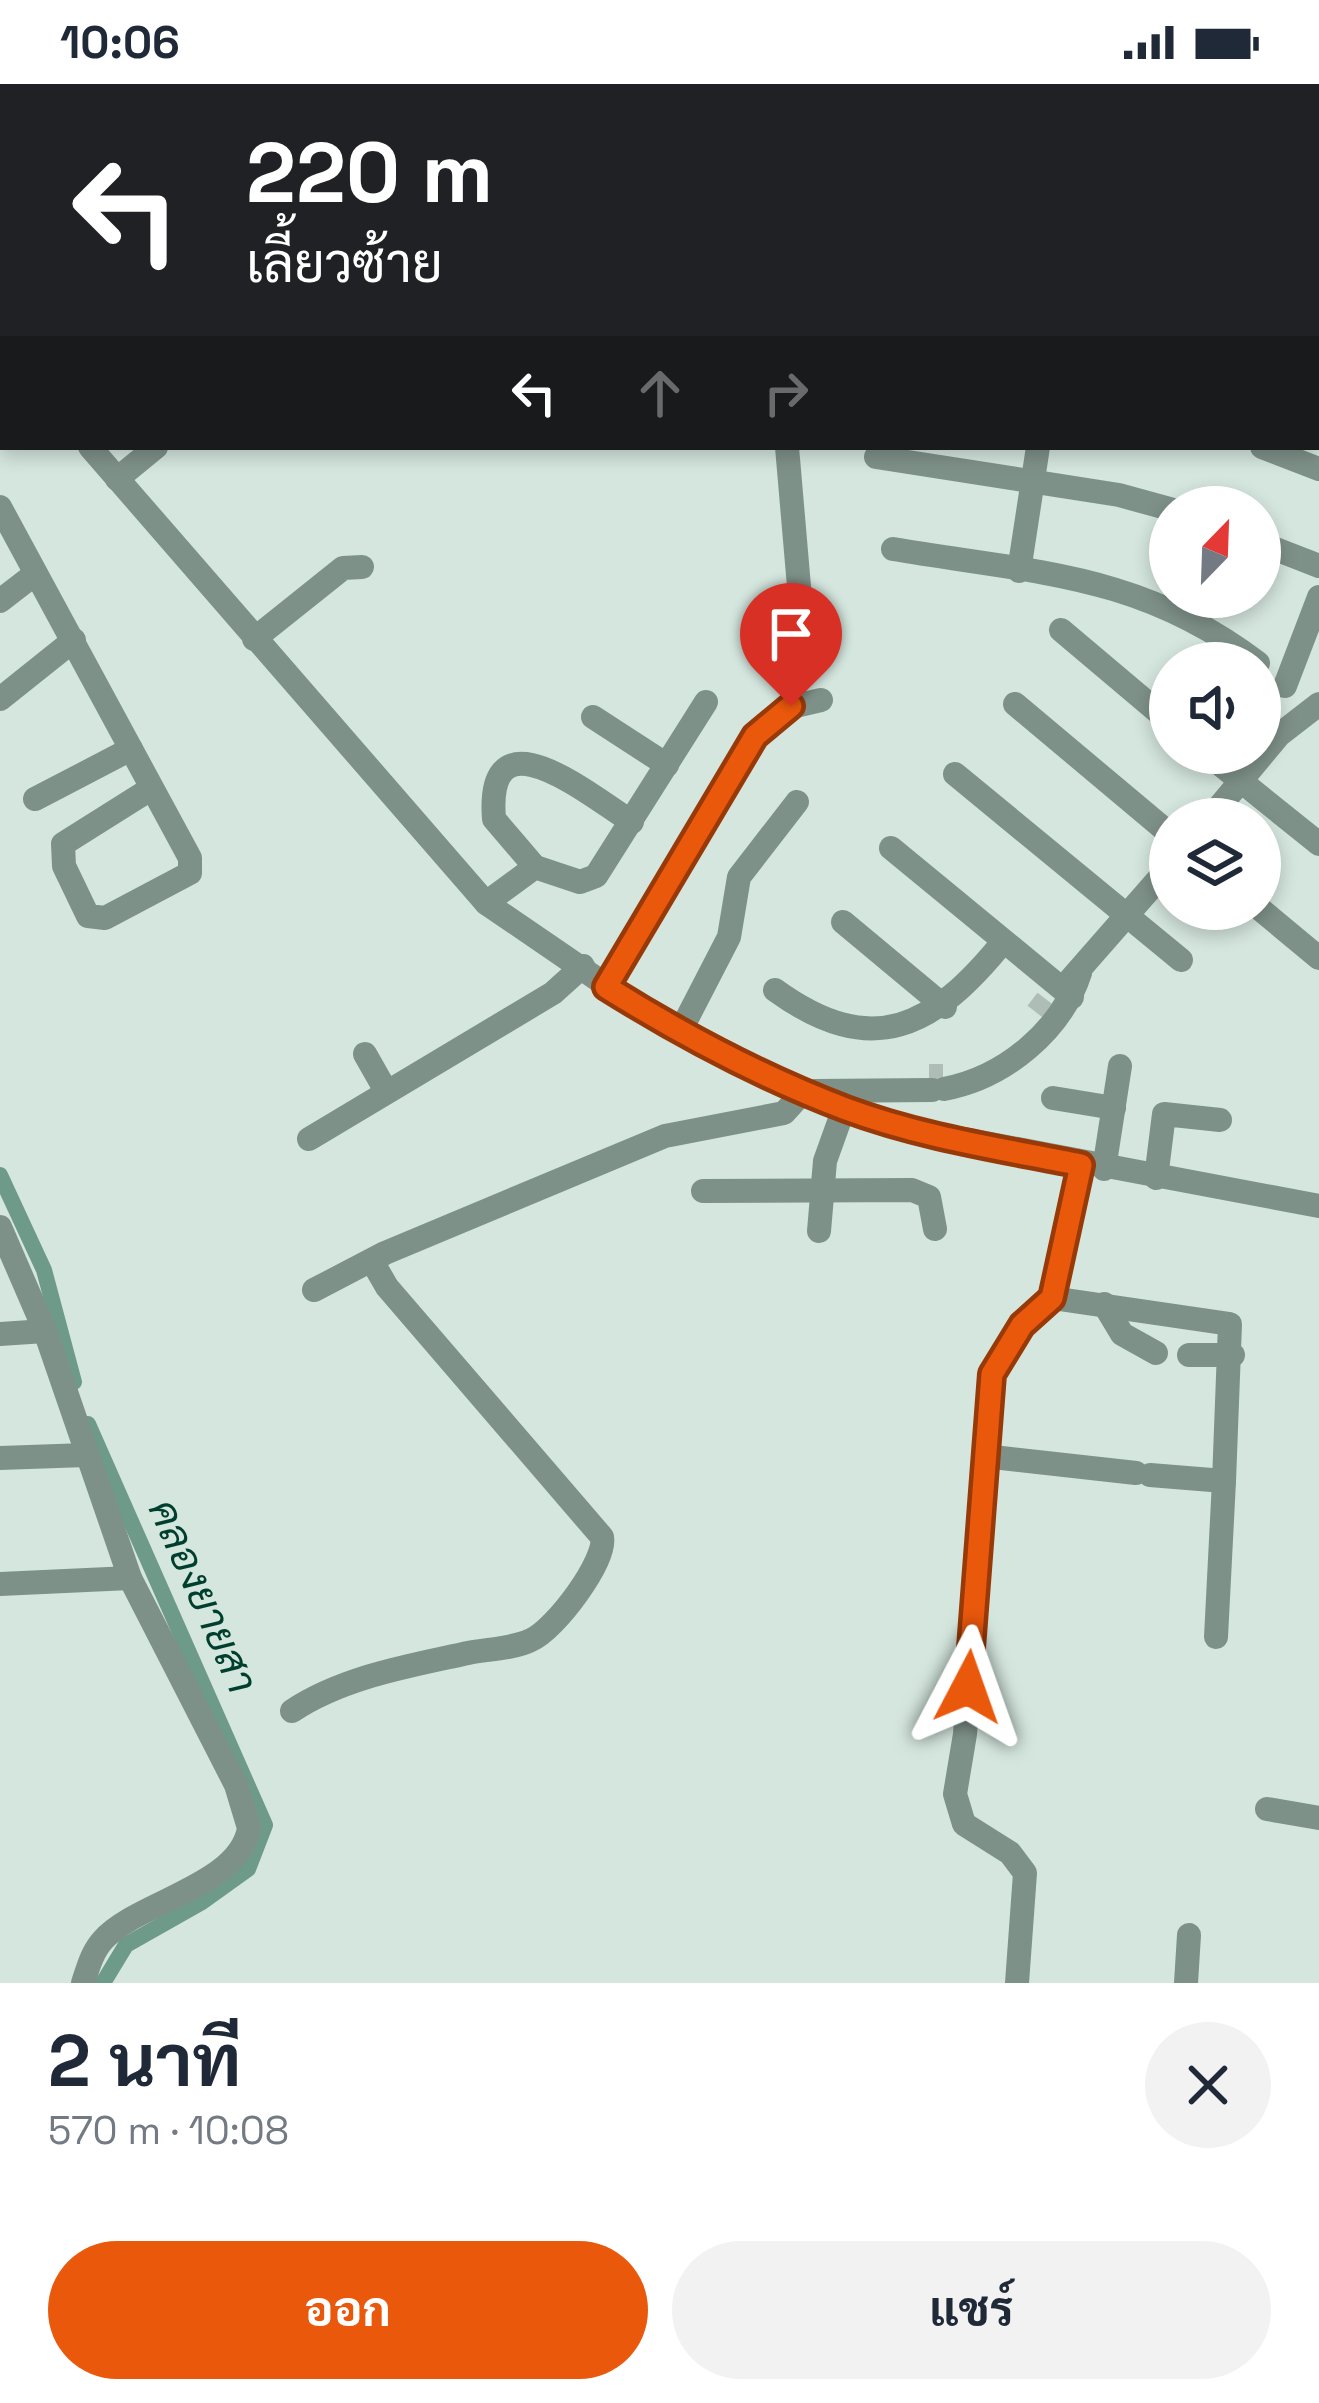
<!DOCTYPE html>
<html lang="th">
<head>
<meta charset="utf-8">
<style>
  :root { --surface:#fff; --page:#f2f2f3; --text:#1f2937; --muted:#747a83; --accent:#ea580c }
  body { margin:0; font-family:"Space Grotesk",Sarabun,sans-serif; background:var(--page); color:var(--text); height:100vh; display:flex; flex-direction:column; font-size:45px; white-space:nowrap }
  * { box-sizing:border-box; margin:0 }
  p { font-size:39px; color:var(--muted) }
  .icon { flex:none; width:66px; height:66px; fill:none; stroke:currentColor; stroke-width:2; stroke-linecap:round; stroke-linejoin:round }
  .map { position:relative; height:1899px; overflow:hidden }
  .sheet { display:flex; flex-direction:column; background:var(--surface); flex:1 }
  .sheet>* { flex:none }
  .guide { position:absolute; left:0px; top:0px; width:1320px; height:366px; box-shadow:0 6px 18px #0003; background:#202124; color:#fff; overflow:hidden }
  .needle { width:78px; rotate:23deg }
  .tools { position:absolute; left:1149px; top:402px; display:grid; gap:24px }
  .tools a { display:grid; place-items:center; width:132px; height:132px; border-radius:50%; background:var(--surface); box-shadow:0 6px 18px #0003; font-size:60px }
  .pin { position:absolute; display:grid; place-items:center; width:102px; height:102px; color:#fff; margin:-123px -51px; border-radius:50% 50% 50% 0; rotate:-45deg; box-shadow:0 0 12px #0007 }
  .pin .icon { rotate:45deg }
  .me { position:absolute; width:132px; margin:-66px; rotate:4deg; stroke-linejoin:round; filter:drop-shadow(0 0 9px #0008) }
  .turn { display:flex; align-items:center; gap:42px; height:252px; padding:0 48px; font-size:54px }
  .turn .icon { width:156px; height:156px; stroke-width:2.5 }
  .turn b { display:block; font-size:84px; line-height:102px }
  .lanes { display:flex; align-items:center; height:114px; padding:0 48px; background:#0003; justify-content:center; gap:60px; direction:ltr }
  .lanes .off { opacity:.35 }
  .round { display:grid; place-items:center; flex:none; width:126px; height:126px; border-radius:63px; background:var(--page) }
  .summary { display:flex; align-items:center; justify-content:space-between; height:204px; padding:0 48px }
  h1 { font-size:72px; font-weight:700; line-height:90px }
  .action { display:flex; gap:24px; margin-top:auto; padding:24px 48px }
  .action a { flex:1; height:138px; border-radius:72px; background:var(--accent); color:#fff; font-size:48px; font-weight:700; line-height:138px; text-align:center }
  .action a+a { background:var(--page); color:var(--text) }
  .status { display:flex; justify-content:space-between; align-items:center; height:84px; padding:0 60px; background:var(--surface); direction:ltr }
  .status svg { height:33px; fill:currentColor }
  .map>svg:first-child { display:block }
</style>
</head>
<body>
<div class="status"><b>10:06</b><svg viewBox="0 0 49 12"><path d="M0 12V9h3v3zM5 12V6h3v6zM10 12V3h3v9zM15 12V0h3v12zM26 1h20v11H26zM47 4h2v5h-2z"/></svg></div>
<div class="map">
<svg width="1319" height="1899" viewBox="0 0 1319 1899">
  <rect width="100%" height="100%" fill="#d4e6de"/>
  <g fill="none" stroke-linecap="round" stroke-linejoin="round">
    <g stroke="#6e9a89" stroke-width="16">
      <path d="M0,1091l44,95 30,112"/>
      <path d="M88,1340l177,401 -17,44 -46,33 -76,43 -23,38"/>
    </g>
    <g stroke="#aebeb7" stroke-width="24" stroke-dasharray="24 12" stroke-linecap="butt">
      <path d="M1037,929l10,-13"/>
      <path d="M929,992h14"/>
    </g>
    <g stroke="#7e9189" stroke-width="24">
      <path d="M415,0v3"/>
      <path d="M893,0l1,3"/>
      <path d="M1015,0l1,3"/>
      <path d="M1131,0l1,3"/>
      <path d="M1301,0l1,3"/>
      <path d="M1317,106h2"/>
      <path d="M1317,151l2,27"/>
      <path d="M0,254l3,4"/>
      <path d="M1317,281l2,1"/>
      <path d="M0,341l3,-2"/>
      <path d="M90,363l396,456 152,104 165,85 108,37 408,77"/>
      <path d="M787,363l16,186"/>
      <path d="M1262,363l57,22"/>
      <path d="M876,373l243,38 51,14"/>
      <path d="M117,395l39,-32"/>
      <path d="M0,423l190,351v15l-85,45 -17,-2 -24,-50 -1,-22 89,-56"/>
      <path d="M1260,459l59,23"/>
      <path d="M893,465c141,24 247,24 365,114"/>
      <path d="M1019,487l19,-124"/>
      <path d="M0,517l35,-27"/>
      <path d="M1061,546l109,92"/>
      <path d="M254,555l89,-71 19,-1"/>
      <path d="M1285,602l34,-89"/>
      <path d="M0,615l74,-59"/>
      <path d="M1015,620l155,130"/>
      <path d="M593,633l74,48"/>
      <path d="M1206,669l113,91"/>
      <path d="M955,690l226,186"/>
      <path d="M35,715l96,-50"/>
      <path d="M1209,735l70,-84 40,-31"/>
      <path d="M891,764l181,149"/>
      <path d="M535,783l-41,-48c-9,-112 96,-23 138,3"/>
      <path d="M486,819l49,-36 45,15 16,-6 110,-174"/>
      <path d="M1260,825l59,49"/>
      <path d="M843,838l102,85"/>
      <path d="M1071,895l99,-113"/>
      <path d="M606,903l149,-251 36,-29 30,-7"/>
      <path d="M775,906c98,71 159,37 228,-48"/>
      <path d="M681,946l48,-93 10,-60 58,-75"/>
      <path d="M365,970l21,37"/>
      <path d="M944,1005c60,-11 117,-58 136,-116"/>
      <path d="M815,1007l117,-1"/>
      <path d="M1053,1014l61,10"/>
      <path d="M309,1055l244,-146 30,-27"/>
      <path d="M1104,1085l16,-103"/>
      <path d="M1156,1094l8,-64 56,6"/>
      <path d="M703,1107l209,-1 17,7 6,32"/>
      <path d="M0,1143l45,104 85,247 106,207 13,43c-9,58 -113,74 -146,112 -11,12 -15,28 -20,43"/>
      <path d="M819,1147l6,-70 19,-53"/>
      <path d="M314,1206l71,-37 280,-117 119,-23 19,-21"/>
      <path d="M1052,1214l178,26 -6,157 -74,-6"/>
      <path d="M1104,1220l18,30 34,19"/>
      <path d="M0,1250l45,-3"/>
      <path d="M1189,1271h44"/>
      <path d="M984,1372l152,17"/>
      <path d="M0,1374l86,-3"/>
      <path d="M0,1500l130,-6"/>
      <path d="M1216,1553l8,-156"/>
      <path d="M292,1627c51,-34 117,-45 176,-58 19,-4 45,-4 63,-13 24,-10 76,-80 71,-103l-215,-250 -15,-26"/>
      <path d="M1267,1725l52,9"/>
      <path d="M1017,1899l8,-110 -15,-20 -46,-29 -9,-30 10,-60 27,-360 30,-49 30,-27 29,-133"/>
      <path d="M1186,1899l3,-48"/>
    </g>
  </g>
  <g fill="none" stroke-linecap="round" stroke-linejoin="round">
    <defs>
      <path id="route" d="M791,622l-36,30 -149,251c75,47 158,91 240,122 75,28 156,40 235,56l-29,133 -30,27 -30,49 -24,313"/>
    </defs>
    <use href="#route" stroke="#983908" stroke-width="30"/>
    <use href="#route" stroke="#ea580c" stroke-width="21"/>
  </g>
  <g text-anchor="middle" dominant-baseline="central" stroke-width="10" stroke-linejoin="round" paint-order="stroke">
    <g font-size="42" font-style="italic" fill="#003f2e" stroke="#d4e6de">
      <text transform="translate(203 1512) rotate(66)">คลองยายสา</text>
    </g>
  </g>
</svg>
<div class="tools">
<a><svg class="needle" viewBox="-14 -14 28 28"><path d="M0-13l5 13h-10z" fill="#e53935"/><path d="M0 13l5-13h-10z" fill="#747a83"/></svg></a>
<a><svg class="icon" aria-label="sound" viewBox="0 0 24 24"><path d="M4 9h4l5-4v14l-5-4H4zM17 9q2 3 0 6"/></svg></a>
<a><svg class="icon" aria-label="layers" viewBox="0 0 24 24"><path d="M12 4l9 5-9 5-9-5zM3 14l9 5 9-5"/></svg></a>
</div>
<div class="pin" style="left:791px;top:622px;background:#d93025"><svg class="icon" aria-label="arrive" viewBox="0 0 24 24"><path d="M6 21V4h12l-3 4 3 4H6"/></svg></div>
<svg class="me" style="left:968px;top:1603px" viewBox="-20 -20 40 40"><path d="M0-17L14 15 0 8-14 15z" fill="#ea580c" stroke="#fff" stroke-width="4"/></svg>
<div class="guide">
<div class="turn"><svg class="icon" aria-label="left" viewBox="0 0 24 24"><path d="M17 20v-9H6M10 6l-5 5 5 5"/></svg><div><b>220 m</b>เลี้ยวซ้าย</div></div>
<div class="lanes"><svg class="icon" aria-label="left" viewBox="0 0 24 24"><path d="M17 20v-9H6M10 6l-5 5 5 5"/></svg><svg class="icon off" aria-label="ahead" viewBox="0 0 24 24"><path d="M12 20V5M6 11l6-6 6 6"/></svg><svg class="icon off" aria-label="right" viewBox="0 0 24 24"><path d="M7 20v-9h11M14 6l5 5-5 5"/></svg></div>
</div>
</div>
<section class="sheet">
<div class="summary"><div><h1>2 นาที</h1><p>570 m · 10:08</p></div><a class="round"><svg class="icon" aria-label="close" viewBox="0 0 24 24"><path d="M6 6l12 12M18 6L6 18"/></svg></a></div>
<div class="action"><a>ออก</a><a>แชร์</a></div>
</section>
</body>
</html>
